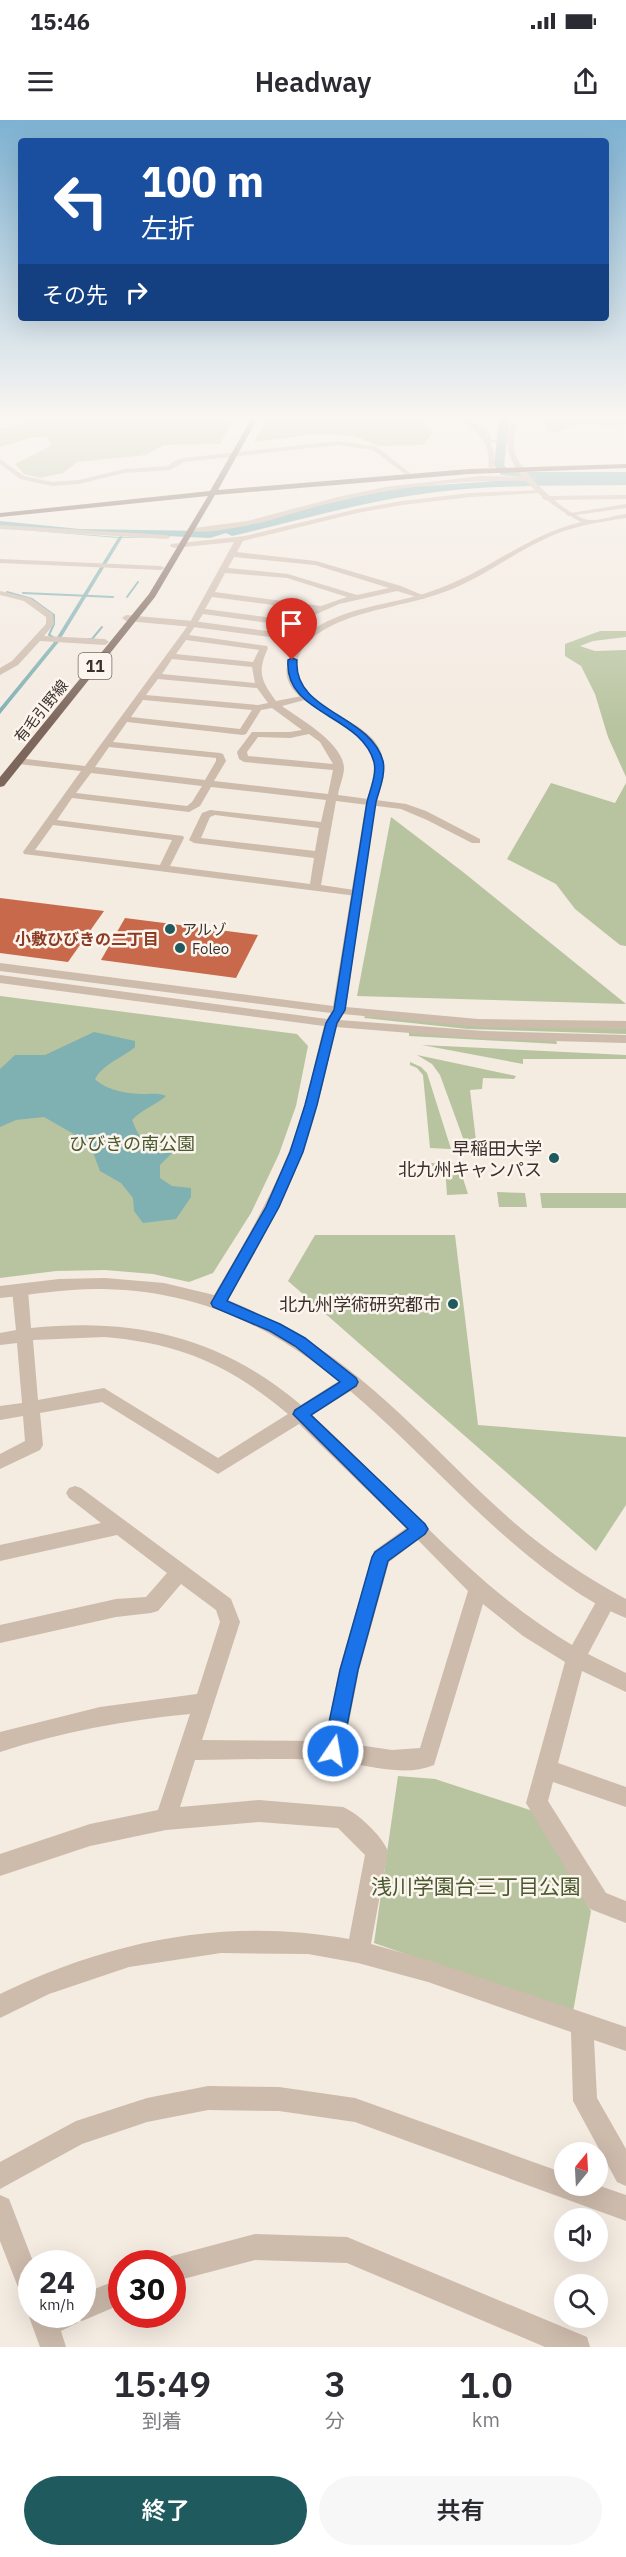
<!DOCTYPE html>
<html lang="ja">
<head>
<meta charset="utf-8">
<style>
  :root { --surface:#fff; --page:#f7f7f7; --text:#2b2b33; --muted:#7c7c81; --accent:#1f5a5e }
  body { margin:0; font-family:"IBM Plex Sans","Noto Sans JP",sans-serif; background:var(--page); color:var(--text); height:100vh; display:flex; flex-direction:column; font-size:22px; white-space:nowrap }
  * { box-sizing:border-box; margin:0 }
  p { font-size:20px; color:var(--muted) }
  .icon { flex:none; width:33px; height:33px; fill:none; stroke:currentColor; stroke-width:2; stroke-linecap:round; stroke-linejoin:round }
  .map { position:relative; height:2227px; overflow:hidden }
  .sheet { display:flex; flex-direction:column; background:var(--surface); flex:1 }
  .sheet>* { flex:none }
  .banner { position:absolute; left:18px; top:18px; width:591px; height:183px; border-radius:6px; box-shadow:0 6px 24px #0002; background:#1a4fa0; color:#fff; overflow:hidden }
  .needle { width:39px; rotate:18deg }
  .controls { position:absolute; left:554px; top:2022px; display:grid; gap:12px }
  .controls a { display:grid; place-items:center; width:54px; height:54px; border-radius:50%; background:var(--surface); box-shadow:0 6px 24px #0002; font-size:30px }
  .speed { position:absolute; left:18px; top:2130px; display:flex; gap:12px; font-size:30px; font-weight:700; text-align:center }
  .speed>* { display:grid; place-content:center; width:78px; height:78px; border-radius:50%; background:var(--surface); box-shadow:0 6px 24px #0002; line-height:1 }
  .speed small { font-size:15px; font-weight:400 }
  .speed .limit { border:9px solid #d22; background:#fff; color:#111 }
  .pin { position:absolute; display:grid; place-items:center; width:51px; height:51px; color:#fff; margin:-62px -26px; border-radius:50% 50% 50% 0; rotate:-45deg; box-shadow:0 0 6px #0007 }
  .pin .icon { rotate:45deg }
  .me { position:absolute; width:66px; margin:-33px; rotate:12deg; stroke-linejoin:round; filter:drop-shadow(0 0 4px #0008) }
  .turn { display:flex; align-items:center; gap:21px; height:126px; padding:0 24px; font-size:27px }
  .turn .icon { width:78px; height:78px; stroke-width:2.5 }
  .turn b { display:block; font-size:42px; line-height:51px }
  .then { display:flex; align-items:center; height:57px; padding:0 24px; background:#0003; gap:12px; font-size:22px }
  .eta { display:flex; justify-content:space-evenly; align-items:center; height:102px; text-align:center }
  .eta b { font-size:36px; font-weight:600; line-height:42px }
  .primary-button { display:flex; gap:12px; margin-top:auto; padding:12px 24px }
  .primary-button a { flex:1; height:69px; border-radius:36px; background:var(--accent); color:#fff; font-size:24px; font-weight:600; line-height:69px; text-align:center }
  .primary-button a+a { background:var(--page); color:var(--text) }
  .status { display:flex; justify-content:space-between; align-items:center; height:42px; padding:0 30px; background:var(--surface); direction:ltr }
  .status svg { height:16px; fill:currentColor }
  header { display:flex; justify-content:space-between; align-items:center; height:78px; padding:0 24px; background:var(--surface); font-size:27px; font-weight:600 }
  .map>svg:first-child { display:block }
</style>
</head>
<body>
<div class="status"><b>15:46</b><svg viewBox="0 0 49 12"><path d="M0 12V9h3v3zM5 12V6h3v6zM10 12V3h3v9zM15 12V0h3v12zM26 1h20v11H26zM47 4h2v5h-2z"/></svg></div>
<header><svg class="icon" aria-label="menu" viewBox="0 0 24 24"><path d="M4 6h16M4 12h16M4 18h16"/></svg>Headway<svg class="icon" aria-label="share" viewBox="0 0 24 24"><path d="M12 15V3M7 8l5-5 5 5M5 13v7h14v-7"/></svg></header>
<div class="map">
<svg width="626" height="2227" viewBox="0 0 626 2227">
  <rect width="100%" height="100%" fill="#f4ebe1"/>
  <g fill="#b8c4a0">
    <path d="M35,294h188l8,10 -11,20 -56,1 -18,10 -69,7 -14,11 -23,5 -16,-4 -9,-10 36,-18 -3,-8 -14,-1 -34,10v-18l24,-5 -2,-3z"/>
    <path d="M270,294h143l20,17 -9,14 -46,1 -23,-10 -40,-2 -61,8z"/>
    <path d="M540,294h86v10l-13,3 -31,-4 -26,9 -8,-2z"/>
    <path d="M600,511h26v6l-33,4 -13,5 15,5 31,-1v127l-18,-40 -13,-43 -14,-28 -16,-10v-12z"/>
    <path d="M551,663l64,20 11,-20v163l-6,-1 -45,-36 -19,-25 -49,-25z"/>
    <path d="M391,697l72,55 163,132 -269,-8z"/>
    <path d="M0,876l297,38 11,12 -12,60 -17,48 -28,59 -38,60 -24,9 -36,-8 -48,-4 -49,1 -56,7z"/>
    <path d="M365,896l261,13v5l-158,-5 -104,-11z"/>
    <path d="M409,912l147,8 1,4 -148,-8z"/>
    <path d="M422,925l204,10v4h-103v5z"/>
    <path d="M417,935l99,21 -2,3 -31,-1 -1,11 -12,1 7,59h-10l-27,-74 -8,-11z"/>
    <path d="M410,942l11,5 6,6 24,76 -21,-1 -7,-73 -6,-7 -7,-3z"/>
    <path d="M431,1043h27l10,31 -21,1 -2,-29h-14z"/>
    <path d="M497,1072l28,1 2,14h-28z"/>
    <path d="M540,1073h86v15h-84z"/>
    <path d="M315,1115h140l23,190 148,12v68l-30,46 -308,-270z"/>
    <path d="M398,1656l37,3 101,33 55,99 -18,101 -199,-69z"/>
  </g>
  <g fill="#7fb0b2">
    <path d="M499,352h127v13c-70,1 -141,-1 -211,10 -62,9 -122,27 -183,41l-6,-3 -16,5 -87,-4 -1,3 44,1h-44l-64,105 -58,71v-6l54,-66 64,-104 -118,-10 119,9 1,-2 -120,-9v-5l80,8 127,2 188,-43 142,-10 -33,-3z"/>
    <path d="M94,912l41,9v6c-14,12 -31,16 -40,32 12,12 34,15 51,15 8,0 13,-1 20,2 -10,9 -24,13 -34,24 8,20 12,25 34,26l7,6 -13,13v13l12,8 19,2v9l-15,22 -33,4 -9,-12 -1,-13 -12,-15 -21,-12 -9,-24 -19,-14 -28,-16 -28,3 -16,7v-58l15,-14h30z"/>
  </g>
  <g fill="none" stroke-linecap="round" stroke-linejoin="round">
    <path stroke="#7fb0b2" stroke-width="1.5" d="M479,307l9,6 2,7 11,3"/>
    <g stroke="#7fb0b2" stroke-width="2">
      <path d="M7,472l25,7 22,16v9l-5,11 4,2"/>
      <path d="M23,473l90,4"/>
      <path d="M127,477l11,-15"/>
      <path d="M88,519h4l10,-12"/>
    </g>
    <path fill="#7fb0b2" fill-rule="evenodd" d="M500,294h10l-6,51 4,5 25,4v4l-32,-3 -7,-10z"/>
  </g>
  <g fill="#c8694b">
    <path d="M0,778l104,13 -36,51 -68,-9z"/>
    <path d="M125,798l133,17 -22,43 -135,-18z"/>
  </g>
  <g fill="none" stroke-linecap="round" stroke-linejoin="round">
    <g fill="#cdbbac" fill-rule="evenodd">
      <path d="M455,294c23,0 46,33 38,54l-5,-1c5,-28 -16,-37 -33,-53z"/>
      <path d="M338,321l39,6 33,26 -5,1 -32,-24 -35,-5 -154,17 -14,8 -46,3 -45,11 -27,2 -32,-7 -20,-15v-5l24,17 28,6 27,-2 45,-11 44,-3 6,-5 9,-3z"/>
      <path d="M481,356l48,1 3,2 -3,2c-64,-2 -128,5 -191,20 -26,6 -52,15 -79,22 -16,3 -58,14 -72,6l60,-8 91,-24 47,-10z"/>
      <path d="M541,370l-2,3 -69,4 -68,8 -45,8 -114,28 -6,11 79,9 85,25 26,11 -4,2 -26,-8 -58,13 -49,22 -87,-12 -14,21 78,11 1,2c-11,24 -7,33 8,53l31,-6 5,3 -30,8c18,13 61,37 62,62 0,8 -5,19 -6,27l68,9 20,7 54,28v4h-8l-45,-23 -26,-11 -65,-8 -15,84 40,6 2,2 -6,3 -333,-42 -1,-2 58,-81 -63,-7 -5,-3 5,-3 67,8 104,-142 45,-82 -60,6 -4,-2 1,-2 74,-8 112,-27 45,-8 68,-8zM234,437l81,8 74,23 -32,7 -69,-21 -60,-6zM225,453l62,5 60,19 -26,9 -106,-14zM212,477l100,13 -23,10 -84,-11zM186,520l73,10 -6,12 -77,-8zM172,539l80,8 3,16 -93,-9zM158,559l99,9 11,15 -10,2 -112,-10zM143,580l109,10 -12,19 -109,-12zM272,588l30,22 -12,2h-38l-15,20 2,7 5,3 89,8 -5,24 -114,-13 12,-20 -3,-7 -3,-1 -107,-11 14,-20 116,13 3,-1 15,-24zM309,614l11,8 13,22 -85,-8 -1,-4 11,-15 32,1zM109,627l107,11v3l-11,19 -110,-13zM91,653l111,13 -10,16 -5,4 -111,-13zM211,667l115,13 -5,22 -111,-12 -8,3 -13,27 5,3 120,15 -4,26 -140,-18 14,-28 -1,-2 -126,-16 15,-22 117,14 11,-6zM215,695l104,13 -4,23 -114,-13 9,-21zM53,705l119,15 -12,25 -125,-15z"/>
      <path d="M626,375v4l-81,1 -4,-2 4,-2z"/>
      <path d="M626,384v4l-57,8 -4,-2z"/>
      <path d="M0,405l167,10 4,2 -4,2 -167,-10z"/>
      <path d="M0,439l161,7 4,2 -4,2 -161,-7z"/>
      <path d="M0,471l30,7 23,16 1,10 -10,12 61,3 4,3 -4,3 -65,-4 -22,24 -18,10v-7l12,-7 34,-37v-7l-22,-16 -24,-6z"/>
      <path d="M20,1164l6,2 2,4 3,38c104,-11 190,9 270,77l44,-28 6,-1 6,1 2,5 -2,5 -45,28c86,78 160,171 260,230l29,-52 7,-2 7,2 2,6 -29,55 38,19v19l-44,-21 -24,92 68,24v20l-73,-25 -5,19 58,92 20,8v22l-36,-14 -64,-106 39,-141 -42,-26 -40,-32 -49,161c-31,13 -68,-1 -100,-4 -45,-4 -93,-1 -139,-1l-15,47 79,-7 84,7c16,7 38,28 45,44l-17,93 57,16 198,67v24l-32,-11 3,58 29,51v37l-9,-4 -44,-81 -2,-69 -143,-50 -70,-19 -50,-9 -87,-1 -92,14 -80,27 -49,24v-24c111,-54 227,-77 349,-55l16,-84 -27,-27 -79,-6 -93,8 -76,16 -90,30v-22l90,-30 68,-14 32,-96c-65,6 -128,18 -190,38v-20l100,-25 97,-13 23,-72 -4,-12 -35,-26 -23,27 -7,2 -35,4 -116,26v-18l116,-26 30,-2 21,-24 -50,-38 -117,26v-16l101,-22 -32,-25 -3,-5 3,-5 6,-2 6,2 150,111 9,23 -38,118 123,1 14,-71 33,-113 2,-6 32,-23 -107,-104 -81,50 -116,-72 -62,11 3,32 -3,5 -40,19v-15l25,-13 -2,-25 -23,4v-14l22,-3 -5,-60 -17,2v-12l16,-3 -4,-40 2,-4zM104,1217c75,6 126,28 184,77l-70,44 -114,-70 -66,12 -5,-60zM418,1420l50,51 -48,157 -28,2 -47,-7 14,-73 30,-108z"/>
      <path d="M208,1966l71,1 76,11 209,75v13l33,-1 29,10v26l-271,-99 -76,-11 -71,-1 -61,12 -65,22 -82,45v-27l76,-41 71,-23z"/>
      <path d="M0,2075l9,4 25,65h-2v40l-9,-4 -23,-59z"/>
      <path d="M255,2114l92,3 240,100 3,10h-45l-198,-84 -92,-3 -83,22v-18h-11l2,-4 9,-4z"/>
      <path d="M122,2158v26l-40,17 -3,-1 -2,3 -16,8 5,16h-26l-12,-33 4,-9v9h50v-20z"/>
    </g>
    <path fill="#cdbbac" fill-rule="evenodd" d="M513,294h6c-3,13 -8,29 -3,42 7,18 53,62 73,64 11,1 26,-5 37,-6v4c-27,4 -54,8 -79,20 -34,15 -65,40 -100,53 -41,16 -87,17 -125,40 -14,9 -27,23 -26,40 4,46 87,44 88,96 1,12 -4,24 -8,35l-30,205 132,12 148,2v8l-148,-2 -135,-13 -4,6 145,11 142,4v8l-142,-4 -148,-12c-10,42 -18,85 -33,125 -19,52 -48,100 -75,148 26,11 52,23 77,39 78,48 137,120 205,180 35,31 75,58 116,80v19c-51,-19 -114,-74 -154,-112 -112,-107 -200,-213 -368,-217 -35,-1 -69,5 -104,9v-12l59,-7 46,-1 59,5 50,12c27,-46 54,-92 74,-141 17,-41 25,-86 36,-128l-324,-43v-8l327,44 4,-6 -331,-42v-8l333,43 33,-204c6,-18 13,-36 3,-54 -20,-36 -118,-47 -69,-107l-107,-14 -67,-6 -4,-3 4,-3 67,6 111,15c37,-30 85,-30 128,-45 53,-17 94,-56 149,-69 -25,-13 -62,-39 -71,-66 -5,-13 -1,-29 3,-42z"/>
    <path fill="#7d675c" fill-rule="evenodd" d="M254,294h6l-42,76 251,-21 157,-5v4l-157,6 -254,21 -60,102 -151,189 -4,1v-10l149,-183 59,-98 -208,21v-4l210,-22z"/>
  </g>
  <linearGradient id="sky" x2="0" y2="1"><stop stop-color="#7eb2d2"/><stop offset="0.49" stop-color="#faf6f2"/><stop offset="1" stop-color="#faf6f2" stop-opacity="0"/></linearGradient>
  <rect width="626" height="606" fill="url(#sky)"/>
  <path fill="#1a73e8" stroke="#114b97" stroke-width="1.5" d="M292,538l5,2c-4,52 73,54 86,101 3,13 -4,29 -7,41l-31,208 -8,13 -20,82 -14,47 -24,55 -52,94 53,23 25,14 51,40 2,4 -2,4 -45,29 114,109 3,5 -3,5 -37,27 -30,109 -16,81 -3,7 -6,2 -7,-2 -3,-7 17,-81 32,-113 3,-5 33,-23 -115,-115 2,-4 45,-28 -45,-36 -25,-15 -57,-24 -2,-4 55,-96 24,-55 15,-47 21,-82 8,-13 33,-208c3,-12 10,-28 7,-40 -13,-48 -90,-47 -86,-102z"/>
  <g fill="#1f5a5e" stroke="#fbf5ee" stroke-width="2">
    <circle cx="170" cy="809" r="6"/>
    <circle cx="180" cy="828" r="6"/>
    <circle cx="554" cy="1038" r="6"/>
    <circle cx="453" cy="1184" r="6"/>
  </g>
  <g text-anchor="middle" dominant-baseline="central" stroke-width="5" stroke-linejoin="round" paint-order="stroke">
    <g font-size="15" fill="#3b302b" stroke="#fbf5ee">
      <text transform="translate(41 591) rotate(-51)">有毛引野線</text>
    </g>
    <g font-size="15" fill="#3b302b" stroke="#fbf5ee" text-anchor="start">
      <text x="182" y="809">アルゾ</text>
      <text x="192" y="828">Foleo</text>
    </g>
    <rect fill="#fbf5ee" stroke="#756b66" stroke-width="1.5" x="78.5" y="533" width="33" height="26" rx="4.5"/>
    <g font-size="16" font-weight="bold" fill="#3b302b">
      <text x="95" y="546">11</text>
    </g>
    <g font-size="16" font-weight="bold" fill="#8c3b22" stroke="#fbf5ee">
      <text x="87" y="819">小敷ひびきの二丁目</text>
    </g>
    <g font-size="18" fill="#4a5a2e" stroke="#fbf5ee">
      <text x="132" y="1023">ひびきの南公園</text>
    </g>
    <g font-size="18" fill="#3b302b" stroke="#fbf5ee" text-anchor="end">
      <text x="542" y="1028">早稲田大学<tspan x="542" dy="21">北九州キャンパス</tspan></text>
      <text x="441" y="1184">北九州学術研究都市</text>
    </g>
    <g font-size="21" fill="#4a5a2e" stroke="#fbf5ee">
      <text x="476" y="1766">浅川学園台三丁目公園</text>
    </g>
  </g>
</svg>
<div class="controls">
<a><svg class="needle" viewBox="-14 -14 28 28"><path d="M0-13l5 13h-10z" fill="#e53935"/><path d="M0 13l5-13h-10z" fill="#7c7c81"/></svg></a>
<a><svg class="icon" aria-label="sound" viewBox="0 0 24 24"><path d="M4 9h4l5-4v14l-5-4H4zM17 9q2 3 0 6"/></svg></a>
<a><svg class="icon" aria-label="search" viewBox="0 0 24 24"><circle cx="10" cy="10" r="6"/><path d="M15 15l6 6"/></svg></a>
</div>
<div class="speed"><div>24<small>km/h</small></div><div class="limit">30</div></div>
<div class="pin" style="left:292px;top:540px;background:#d93025"><svg class="icon" aria-label="arrive" viewBox="0 0 24 24"><path d="M6 21V4h12l-3 4 3 4H6"/></svg></div>
<svg class="me" style="left:333px;top:1631px" viewBox="-20 -20 40 40"><circle r="17" fill="#1a73e8" stroke="#fff" stroke-width="3"/><path d="M0-11L8 9 0 5-8 9z" fill="#fff"/></svg>
<div class="banner">
<div class="turn"><svg class="icon" aria-label="left" viewBox="0 0 24 24"><path d="M17 20v-9H6M10 6l-5 5 5 5"/></svg><div><b>100 m</b>左折</div></div>
<div class="then">その先<svg class="icon" aria-label="right" viewBox="0 0 24 24"><path d="M7 20v-9h11M14 6l5 5-5 5"/></svg></div>
</div>
</div>
<section class="sheet">
<div class="eta">
<div><b>15:49</b><p>到着</p></div>
<div><b>3</b><p>分</p></div>
<div><b>1.0</b><p>km</p></div>
</div>
<div class="primary-button"><a>終了</a><a>共有</a></div>
</section>
</body>
</html>
